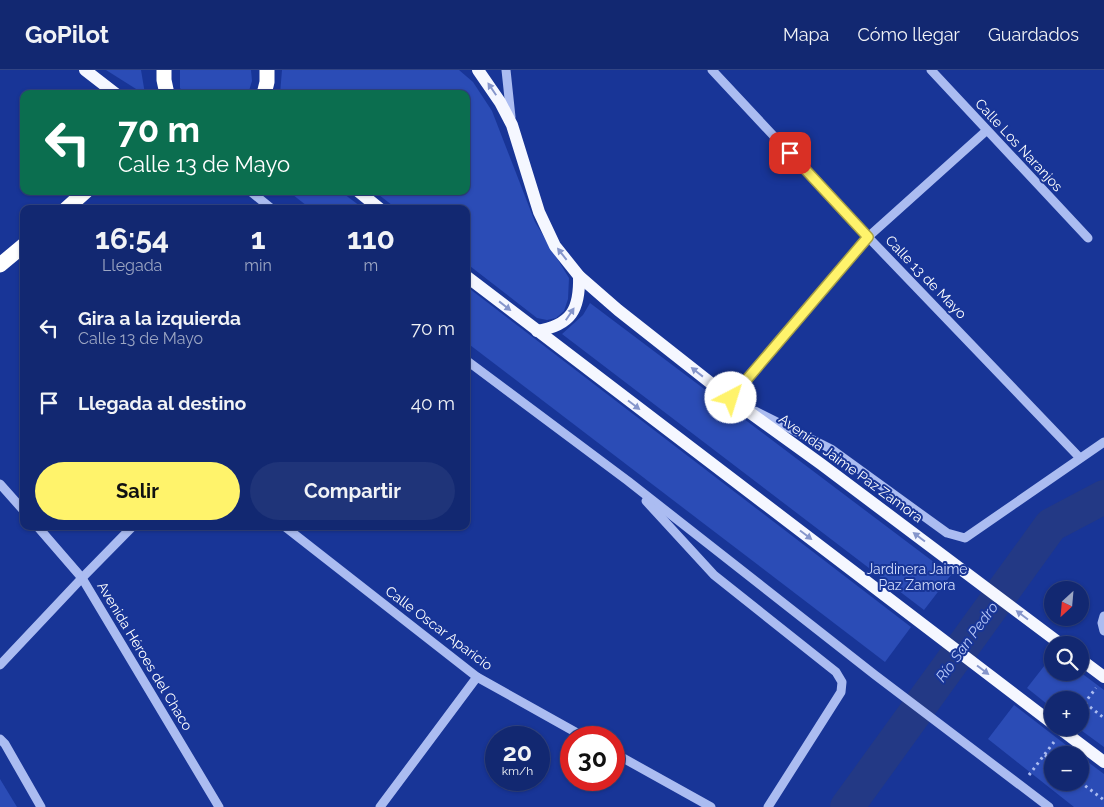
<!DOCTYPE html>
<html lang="es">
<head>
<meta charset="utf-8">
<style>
  :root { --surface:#122871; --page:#1f3479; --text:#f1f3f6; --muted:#9ca6c3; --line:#314484; --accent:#fff36b }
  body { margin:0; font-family:Raleway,sans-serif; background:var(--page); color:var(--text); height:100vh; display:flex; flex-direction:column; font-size:19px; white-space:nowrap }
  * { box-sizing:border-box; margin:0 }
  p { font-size:16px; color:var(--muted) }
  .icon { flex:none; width:28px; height:28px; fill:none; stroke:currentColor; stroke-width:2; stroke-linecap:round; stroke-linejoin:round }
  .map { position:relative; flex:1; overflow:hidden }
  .side { position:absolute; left:20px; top:135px; width:450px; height:325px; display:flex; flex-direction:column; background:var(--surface); border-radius:10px; box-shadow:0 1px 4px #0004,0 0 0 1px var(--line) }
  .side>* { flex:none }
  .hud { position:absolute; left:20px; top:20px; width:450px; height:105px; border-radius:10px; box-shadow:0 1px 4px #0004,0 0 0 1px var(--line); background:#0b6e4f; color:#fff; overflow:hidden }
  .needle { width:32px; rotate:206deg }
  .buttons { position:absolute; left:1044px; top:511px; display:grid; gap:10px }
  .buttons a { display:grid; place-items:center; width:45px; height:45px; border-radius:50%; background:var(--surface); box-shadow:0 1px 4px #0004,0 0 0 1px var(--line); font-size:25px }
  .speed { position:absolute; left:485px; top:656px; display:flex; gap:10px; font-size:25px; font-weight:700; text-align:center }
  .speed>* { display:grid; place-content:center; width:65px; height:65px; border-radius:50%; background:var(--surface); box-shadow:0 1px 4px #0004,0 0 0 1px var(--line); line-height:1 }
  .speed small { font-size:12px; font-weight:400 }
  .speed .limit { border:8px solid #d22; background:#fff; color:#111 }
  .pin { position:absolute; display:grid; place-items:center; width:42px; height:42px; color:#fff; margin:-21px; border-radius:10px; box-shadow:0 2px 8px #0006 }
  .me { position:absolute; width:55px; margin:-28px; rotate:40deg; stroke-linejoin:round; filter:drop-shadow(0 0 4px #0008) }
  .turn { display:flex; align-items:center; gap:18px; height:105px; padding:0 15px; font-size:22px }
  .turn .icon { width:65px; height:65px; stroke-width:2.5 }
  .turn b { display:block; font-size:35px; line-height:42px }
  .eta { display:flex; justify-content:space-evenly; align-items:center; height:85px; text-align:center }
  .eta b { font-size:30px; font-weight:700; line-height:35px }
  .primary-button { display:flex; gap:10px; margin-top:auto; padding:10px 15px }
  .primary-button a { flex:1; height:58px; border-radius:30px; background:var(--accent); color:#111; font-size:20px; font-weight:700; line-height:58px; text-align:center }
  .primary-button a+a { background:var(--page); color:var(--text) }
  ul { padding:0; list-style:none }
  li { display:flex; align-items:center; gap:15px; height:75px; padding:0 15px }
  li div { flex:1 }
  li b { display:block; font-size:19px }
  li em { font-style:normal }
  header { display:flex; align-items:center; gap:30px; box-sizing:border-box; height:70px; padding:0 25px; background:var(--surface); border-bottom:1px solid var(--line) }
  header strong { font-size:24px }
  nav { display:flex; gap:28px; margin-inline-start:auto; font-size:18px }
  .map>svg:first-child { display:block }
</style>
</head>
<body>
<header>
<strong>GoPilot</strong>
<nav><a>Mapa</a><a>Cómo llegar</a><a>Guardados</a></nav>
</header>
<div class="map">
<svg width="1104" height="737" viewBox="0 0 1104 737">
  <rect width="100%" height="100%" fill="#183597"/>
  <g fill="#2b4cb6">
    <path d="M106,0h35l4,24h-1z"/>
    <path d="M180,0h71l1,11 -4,13h-64l-4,-6z"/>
    <path d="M282,0h177l14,12 19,29 43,111 34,56 -1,21 -4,12 -8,7 -9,2 -10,-2 -71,-55v-54h-69l-23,-18h92v-97h-186z"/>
    <path d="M288,121h52l24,18h-53z"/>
    <path d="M466,216l445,341 -26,35 -419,-320z"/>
    <path d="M590,233l361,272 -27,35 -362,-276 21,-19z"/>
    <path d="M1052,586v16h28l24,18v57l-26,-19h2v-28h-28v8l-25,-20z"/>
    <path d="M1014,635l65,50h-27v27h28v-26l24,18v33h-30l-86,-68z"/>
    <path d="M0,709l17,28h-17z"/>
  </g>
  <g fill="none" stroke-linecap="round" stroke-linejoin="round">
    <path stroke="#233985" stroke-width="34" d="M847,737l204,-282 53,-28"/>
    <g stroke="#abbcf1" stroke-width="3" stroke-dasharray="2.5 4" stroke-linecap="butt">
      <path d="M1085,633l19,15"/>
      <path d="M1080,639l16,-21"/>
      <path d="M1045,685l7,6"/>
      <path d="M1029,705l25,-33"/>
      <path d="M1080,712l24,18"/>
    </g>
    <g stroke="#abbcf1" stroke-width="9">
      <path d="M506,0l5,47"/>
      <path d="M712,0l156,167 212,221"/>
      <path d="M931,0l157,168"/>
      <path d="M250,121l22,18"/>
      <path d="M466,290l162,121 247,194 174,132"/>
      <path d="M734,330l-3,-1 137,-162 118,-106"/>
      <path d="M755,341l76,38 116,84 18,5 139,-96"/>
      <path d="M0,414l24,27"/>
      <path d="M646,431l68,74 122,97 6,10 -1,10 -73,115"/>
      <path d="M37,456l45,52 137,229"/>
      <path d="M284,456l193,151 109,61"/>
      <path d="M1104,546l-2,7 2,8"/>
      <path d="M0,595l82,-87 51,-52"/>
      <path d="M0,669l5,5 36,63"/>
      <path d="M614,683l97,54"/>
      <path d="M380,737l97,-130"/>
    </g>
    <g stroke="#f5f7ff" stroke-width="12">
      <path d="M85,0l31,24"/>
      <path d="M478,0l22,32 12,23 27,87 16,34 24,30 39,34 113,89 90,65 241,181"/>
      <path d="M358,121l22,18"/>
      <path d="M466,206l586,447"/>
      <path d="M537,261c34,-6 43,-21 42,-55"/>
      <path d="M1080,589l24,18"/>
      <path d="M1059,658l45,34"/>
    </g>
    <g stroke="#fff" stroke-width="15">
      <path d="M164,0v10l3,14"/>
      <path d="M264,24l3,-12v-12"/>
      <path d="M66,139l20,-18"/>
      <path d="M0,195l24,-20"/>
    </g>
  </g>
  <defs><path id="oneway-solid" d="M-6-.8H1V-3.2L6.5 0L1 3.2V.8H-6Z" transform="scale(1.25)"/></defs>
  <g fill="#8696cb">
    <use href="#oneway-solid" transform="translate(492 19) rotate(-124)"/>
    <use href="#oneway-solid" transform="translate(562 184) rotate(-128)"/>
    <use href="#oneway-solid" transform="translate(505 236) rotate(38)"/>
    <use href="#oneway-solid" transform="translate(570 244) rotate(-56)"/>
    <use href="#oneway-solid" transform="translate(697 302) rotate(-142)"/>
    <use href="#oneway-solid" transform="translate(634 335) rotate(37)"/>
    <use href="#oneway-solid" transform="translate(806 465) rotate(37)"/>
    <use href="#oneway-solid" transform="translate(919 467) rotate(-143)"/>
    <use href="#oneway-solid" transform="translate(1022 545) rotate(-143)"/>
    <use href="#oneway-solid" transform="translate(983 600) rotate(37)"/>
  </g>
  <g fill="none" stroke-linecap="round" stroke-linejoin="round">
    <defs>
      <path id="route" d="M731,328l137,-161 -78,-84"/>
    </defs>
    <use href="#route" stroke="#a69e46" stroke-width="12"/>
    <use href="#route" stroke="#fff36b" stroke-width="9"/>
  </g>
  <g text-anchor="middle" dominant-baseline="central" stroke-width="4" stroke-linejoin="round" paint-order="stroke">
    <g font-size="14" fill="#fff" stroke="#183597">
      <text transform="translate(1019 75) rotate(47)">Calle Los Naranjos</text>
      <text transform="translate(926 207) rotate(46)">Calle 13 de Mayo</text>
      <text transform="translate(851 398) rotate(36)">Avenida Jaime Paz Zamora</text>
      <text transform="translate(439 558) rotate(37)">Calle Oscar Aparicio</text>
      <text transform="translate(145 586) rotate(59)">Avenida Héroes del Chaco</text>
    </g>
    <g font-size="14" fill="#d2dcfc" stroke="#183597">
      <text x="917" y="499">Jardinera Jaime<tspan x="917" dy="16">Paz Zamora</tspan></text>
    </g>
    <g font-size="15" font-style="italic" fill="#b7c7f8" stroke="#183597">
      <text transform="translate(967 572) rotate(-54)">Río San Pedro</text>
    </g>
  </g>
</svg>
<div class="buttons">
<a><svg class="needle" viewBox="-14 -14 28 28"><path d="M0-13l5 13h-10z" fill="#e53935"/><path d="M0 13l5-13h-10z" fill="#9ca6c3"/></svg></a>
<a><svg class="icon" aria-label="search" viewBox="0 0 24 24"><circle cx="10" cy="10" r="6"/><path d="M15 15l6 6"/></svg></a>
<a>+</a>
<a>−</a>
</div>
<div class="speed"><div>20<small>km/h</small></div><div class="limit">30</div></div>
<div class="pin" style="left:790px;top:83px;background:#d93025"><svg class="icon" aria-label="arrive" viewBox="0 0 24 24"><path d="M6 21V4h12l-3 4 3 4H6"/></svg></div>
<svg class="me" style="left:731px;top:328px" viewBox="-20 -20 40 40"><circle r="19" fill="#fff"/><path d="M0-13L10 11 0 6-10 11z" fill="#fff36b"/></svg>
<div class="hud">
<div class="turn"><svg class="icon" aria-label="left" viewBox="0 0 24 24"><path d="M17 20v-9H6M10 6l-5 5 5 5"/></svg><div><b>70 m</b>Calle 13 de Mayo</div></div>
</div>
<section class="side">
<div class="eta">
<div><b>16:54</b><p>Llegada</p></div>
<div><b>1</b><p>min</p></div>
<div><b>110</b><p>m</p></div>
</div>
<ul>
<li><svg class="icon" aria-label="left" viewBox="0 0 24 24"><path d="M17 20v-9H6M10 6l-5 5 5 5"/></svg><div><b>Gira a la izquierda</b><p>Calle 13 de Mayo</p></div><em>70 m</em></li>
<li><svg class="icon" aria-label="arrive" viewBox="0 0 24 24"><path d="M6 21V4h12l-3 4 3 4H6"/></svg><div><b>Llegada al destino</b></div><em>40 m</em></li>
</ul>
<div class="primary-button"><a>Salir</a><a>Compartir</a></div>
</section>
</div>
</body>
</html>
